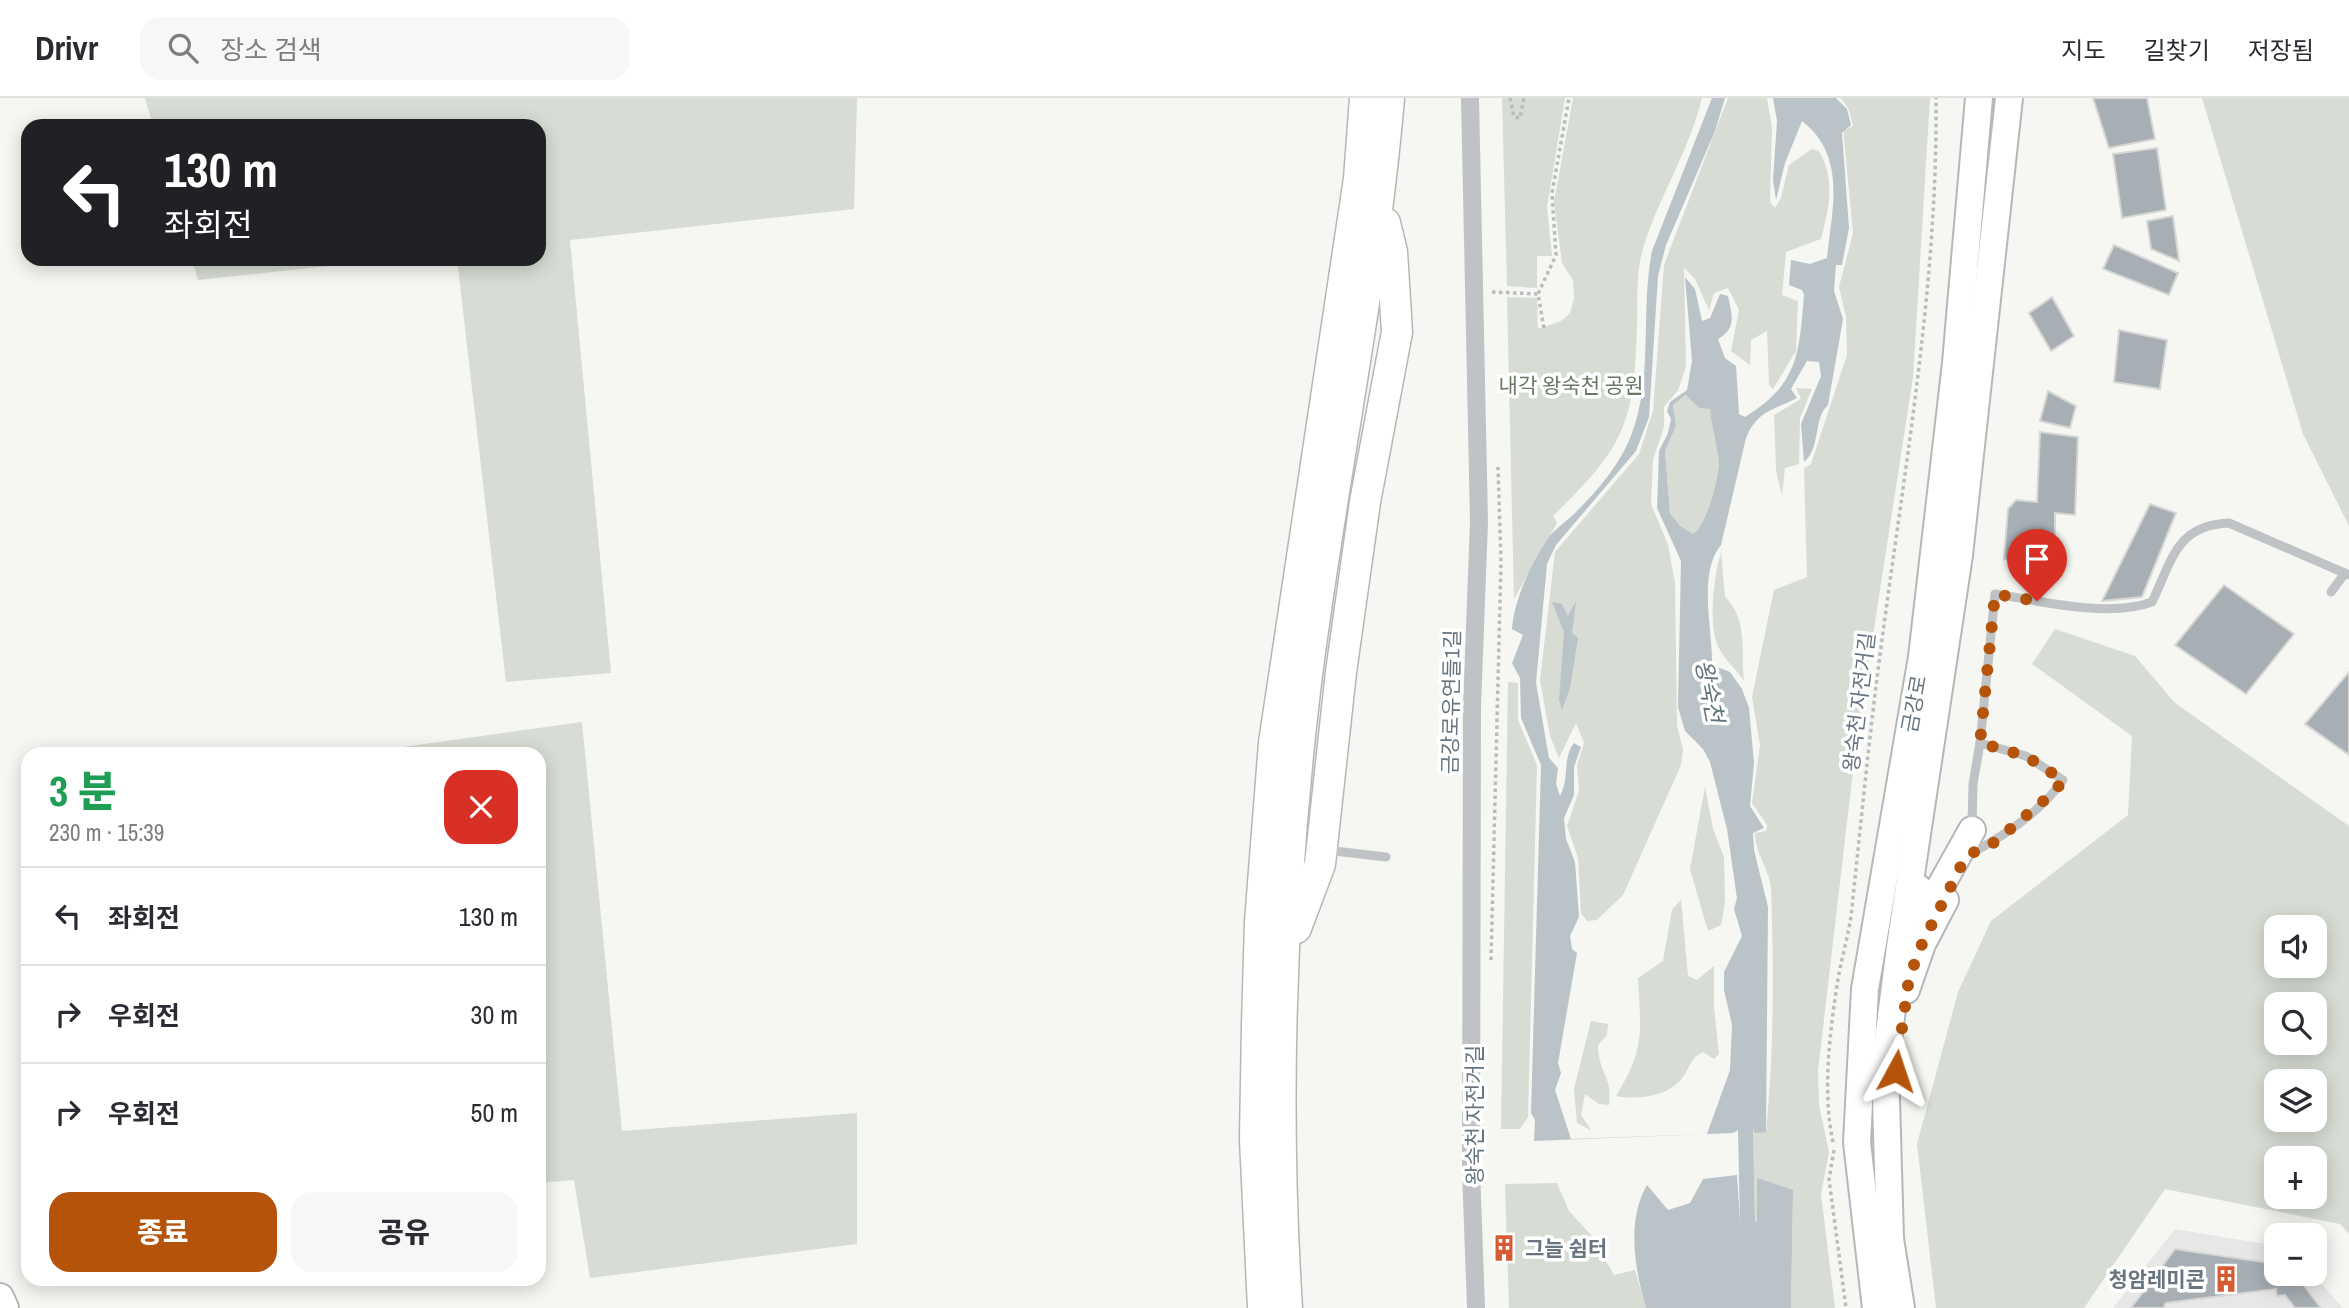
<!DOCTYPE html>
<html lang="ko">
<head>
<meta charset="utf-8">
<style>
  :root { --surface:#fff; --page:#f7f7f7; --text:#2b2b33; --muted:#7c7c81; --line:#e1e1e2; --accent:#b45309 }
  body { margin:0; font-family:"Archivo Narrow","Noto Sans KR",sans-serif; background:var(--page); color:var(--text); height:100vh; display:flex; flex-direction:column; font-size:26px; white-space:nowrap }
  * { box-sizing:border-box; margin:0 }
  p { font-size:23px; color:var(--muted) }
  .icon { flex:none; width:38px; height:38px; fill:none; stroke:currentColor; stroke-width:2; stroke-linecap:round; stroke-linejoin:round }
  .map { position:relative; flex:1; overflow:hidden }
  .drawer { position:absolute; left:21px; top:649px; width:525px; height:539px; display:flex; flex-direction:column; background:var(--surface); border-radius:21px; box-shadow:0 4px 18px #0003 }
  .drawer>* { flex:none }
  .banner { position:absolute; left:21px; top:21px; width:525px; height:147px; border-radius:21px; box-shadow:0 4px 18px #0003; background:#202124; color:#fff; overflow:hidden }
  .tools { position:absolute; left:2264px; top:817px; display:grid; gap:14px }
  .tools a { display:grid; place-items:center; width:63px; height:63px; border-radius:14px; background:var(--surface); box-shadow:0 4px 18px #0003; font-size:35px }
  .pin { position:absolute; display:grid; place-items:center; width:60px; height:60px; color:#fff; margin:-72px -30px; border-radius:50% 50% 50% 0; rotate:-45deg; box-shadow:0 0 7px #0007 }
  .pin .icon { rotate:45deg }
  .me { position:absolute; width:77px; margin:-38px; rotate:5deg; stroke-linejoin:round; filter:drop-shadow(0 0 5px #0008) }
  .turn { display:flex; align-items:center; gap:24px; height:147px; padding:0 28px; font-size:32px }
  .turn .icon { width:91px; height:91px; stroke-width:2.5 }
  .turn b { display:block; font-size:49px; line-height:60px }
  .round { display:grid; place-items:center; flex:none; width:74px; height:74px; border-radius:21px; background:var(--page) }
  .summary { display:flex; align-items:center; justify-content:space-between; height:119px; padding:0 28px }
  h1 { font-size:42px; font-weight:800; line-height:52px; color:#1e9e55 }
  .cta { display:flex; gap:14px; margin-top:auto; padding:14px 28px }
  .cta a { flex:1; height:80px; border-radius:21px; background:var(--accent); color:#fff; font-size:28px; font-weight:800; line-height:80px; text-align:center }
  .cta a+a { background:var(--page); color:var(--text) }
  ul { padding:0; list-style:none }
  li { display:flex; align-items:center; gap:21px; height:98px; padding:0 28px; border-top:2px solid var(--line) }
  li div { flex:1 }
  li b { display:block; font-size:26px }
  li em { font-style:normal }
  header { display:flex; align-items:center; gap:42px; box-sizing:border-box; height:98px; padding:0 35px; background:var(--surface); border-bottom:2px solid var(--line) }
  header strong { font-size:33px }
  nav { display:flex; gap:38px; margin-inline-start:auto; font-size:24px }
  .search { width:490px; height:63px; background:var(--page); display:flex; align-items:center; gap:18px; box-sizing:border-box; padding:0 24px; border-radius:21px; color:var(--muted); font-size:26px }
  .map>svg:first-child { display:block }
</style>
</head>
<body>
<header>
<strong>Drivr</strong>
<div class="search"><svg class="icon" aria-label="search" viewBox="0 0 24 24"><circle cx="10" cy="10" r="6"/><path d="M15 15l6 6"/></svg>장소 검색</div>
<nav><a>지도</a><a>길찾기</a><a>저장됨</a></nav>
</header>
<div class="map">
<svg width="2349" height="1210" viewBox="0 0 2349 1210">
  <rect width="100%" height="100%" fill="#f6f6f2"/>
  <path fill="#e6e7e6" d="M2175,1131l102,17v28h36l30,34h-230z"/>
  <g fill="#d7dcd4" fill-rule="evenodd">
    <path d="M145,0h712l-3,111 -284,31 41,433 -105,9 -49,-423h82v-133h-386z"/>
    <path d="M1502,0h63l-18,109 5,49h-15v32l-30,-2z"/>
    <path d="M1573,0h129c-13,55 -47,104 -61,158 -5,22 -3,48 -4,69 -3,100 -12,121 -84,191l4,7 -43,76 -7,-302 30,1 1,31 23,-8 9,-8 4,-14 -1,-19 -11,-17 -8,-61z"/>
    <path d="M1728,0h39l5,30 -2,74 5,6 6,-10 8,-33 23,-16 7,2c17,30 10,56 2,88l-35,13 -4,43 16,6 -2,50 -23,38 -4,-4 -2,-54 -16,9 -1,25 -19,-14 8,-41 -11,-22 -14,5 -5,17 -14,-31 -11,-11 2,99 -8,23 -14,17v20l-11,33 -2,44 17,41 7,38 2,143 6,23 -2,16 -58,130 -26,25 -10,1 -6,-8 -3,-55 -11,-32 12,-35 -2,-26 7,-22 -8,-20 -17,35 -9,-22 -10,-56 15,-128 84,-98 14,-43 11,-146z"/>
    <path d="M1841,0h89l-17,279 -57,368 -38,326 1,34 10,47 -8,42 14,114h-44l2,-118 -38,33 -2,-94 2,3h11c8,-80 8,-163 5,-243 -1,-20 -16,-35 -16,-56l11,-2 1,-6 -15,-22 8,-58 -8,-48 22,-107 33,-13 -3,-109 7,-4 36,-109 -1,-38 -7,-30 14,-54 -9,-95v-7l9,-5 -4,-16z"/>
    <path d="M2202,0h147v428l-46,-92z"/>
    <path d="M192,161h203l-197,21z"/>
    <path d="M1796,290l16,1 -12,29 -1,46 -14,4 -3,28 -6,-26 -2,-55 27,-16z"/>
    <path d="M1687,297l12,13h11c1,17 9,44 9,55 -1,17 -13,64 -26,71l-13,-8 -10,-13 -5,-62 11,-25 -3,-21z"/>
    <path d="M1721,454l4,45c23,21 16,55 19,84 -7,-11 -18,-20 -24,-31 -13,-22 -6,-75 1,-98z"/>
    <path d="M2055,531l80,27 40,47 174,123v408l-9,-10 -175,-35 -81,119h-148l-19,-164 41,-152 33,-71 137,-106 4,-79 -100,-72zM2277,830h38v38h-38zM2277,906h38v39h-38zM2277,984h38v38h-38zM2277,1060h38v39h-38z"/>
    <path d="M1508,584l10,1v37l19,45 -9,352 -8,12h-19z"/>
    <path d="M582,624l40,409 235,-18v131l-267,34 -16,-98 -35,3v-429h-186z"/>
    <path d="M1705,689l8,42 11,28 1,45 -4,23 -13,6 -18,-62z"/>
    <path d="M1681,802l7,76 9,4 17,-14v42l5,46 -5,5 -11,-7c-14,7 -12,14 -20,25 -14,20 -47,23 -67,19 29,-46 25,-65 22,-118l25,-17 9,-51z"/>
    <path d="M1591,923l17,3 -1,11 -9,10c0,28 15,31 11,60l-10,-1 -14,-10 -4,21 10,15 -14,-7 -3,-34z"/>
    <path d="M1557,1085l12,28 23,25 22,39 21,-5 11,38h-137l-4,-124z"/>
  </g>
  <g fill="#b9c3c8" fill-rule="evenodd">
    <path d="M1712,0h13l-10,33 -49,114 -8,31 -9,141 -13,34 -80,94 -9,19 -11,119 13,75 9,10 -2,16 4,12c10,-18 2,-38 14,-53l7,4 -7,20v28l-10,23 2,21 9,23 4,55 -9,19 2,13 5,4 -19,110 3,10 -6,17 16,49 136,-5 23,-64 2,-45 -8,-35v-18l18,-36 -8,-27 3,-11 -10,-69 -17,-67 -7,-13 -18,-18 -7,-24 3,-146 -24,-53 2,-57 9,-18 3,-14 -4,-8 3,-9 17,-12 5,-29 -7,-84 10,12 7,32 8,-3 10,-24 8,2c4,19 9,32 -10,43l7,19 11,8 3,48 6,3c54,-33 54,-64 59,-122l-2,-5 -13,-5 2,-25 19,4 17,-6c5,-49 20,-102 -25,-137l-17,42 -9,37 -3,-20 4,-59 -4,-23h63l11,11 4,16 -9,8 7,95 -7,37h-6l-2,26 9,28 -15,86c-15,13 -7,43 -24,57l-3,-38 20,-48 -2,-14 -12,-1 -16,28 6,9c-24,12 -40,13 -51,40l-25,107c-23,28 -9,81 -9,116l3,5 15,6 12,17 7,19 5,55 -4,43 14,22 -11,5 1,17 14,57 -2,225 -11,1 -2,-4 2,93h2v-44l36,12 -2,118h-145c-11,-38 -20,-87 1,-123l21,25 22,-7 13,-24 34,-4 3,48 -2,-93 -5,3 -199,8 1,-21 -4,-7 10,-348 -20,-47 -1,-40 -8,-15 11,-28 -11,-6c2,-29 19,-65 35,-89 6,-10 19,-18 27,-26 23,-23 45,-48 57,-78 23,-59 9,-124 21,-185zM1686,297l13,13 11,1c1,15 9,44 9,55 -1,16 -13,63 -26,70l-13,-8 -10,-13 -5,-62 11,-25 -3,-21z"/>
    <path d="M1576,503l-4,32 6,5 -8,50 -8,22 -3,-10 5,-68 -12,-30 10,2 6,12z"/>
  </g>
  <g fill="#a8afb4" stroke="#d7d7d5" stroke-width="2">
    <path d="M2093,0h54l8,41 -46,9z"/>
    <path d="M2157,50l9,62 -44,8 -9,-64z"/>
    <path d="M2173,118l6,45 -28,-12 -4,-28z"/>
    <path d="M2114,147l64,28 -9,22 -66,-26z"/>
    <path d="M2052,199l22,39 -23,15 -22,-38z"/>
    <path d="M2119,232l48,10 -7,49 -46,-7z"/>
    <path d="M2048,293l28,15 -6,22 -30,-7z"/>
    <path d="M2040,334l38,5 -3,78 -20,-2v50l-51,-4 4,-50 8,-9 21,2z"/>
    <path d="M2150,406l26,9 -34,84 -40,4z"/>
    <path d="M2224,487l70,49 -48,60 -71,-49z"/>
    <path d="M2349,574v83l-44,-31z"/>
    <path d="M2175,1151l102,15v10h18l26,34h-26l-10,-13 -8,1 -1,-7 -110,14 -3,5h-32z"/>
  </g>
  <g fill="none" stroke-linecap="round" stroke-linejoin="round">
    <defs>
      <g id="secondary">
        <path d="M1918,790l-2,26h9l47,-84"/>
        <path d="M1906,892l16,-46 23,-44"/>
        <path d="M0,1199l5,11"/>
        <path d="M1876,1210l-19,-166 8,-153 57,-332 34,-294 23,-265"/>
        <path d="M1901,1210l-11,-69 -5,-175 15,-117 59,-392 50,-457"/>
      </g>
      <g id="trunk">
        <path d="M1296,830l24,-64 21,-192 24,-170 32,-170 -5,-80 -7,-29"/>
        <path d="M1263,1210l-8,-169 2,-114 3,-103 14,-179 85,-564 6,-81"/>
        <path d="M1287,1210c-13,-205 -6,-413 18,-617 24,-198 67,-394 84,-593"/>
      </g>
    </defs>
    <use href="#secondary" stroke="#b4b8bc" stroke-width="30"/>
    <use href="#trunk" stroke="#b4b7ba" stroke-width="33"/>
    <g stroke="#b9bcbe" stroke-width="3.5" stroke-dasharray="3.5 3.5" stroke-linecap="butt">
      <path d="M1510,0l4,19 6,1 4,-20"/>
      <path d="M1492,194l46,2"/>
      <path d="M1544,230l-6,-34 18,-39 -4,-62 17,-95"/>
      <path d="M1491,862l10,-398 -3,-95"/>
      <path d="M1833,1044c-11,-50 -3,-112 5,-163 4,-24 12,-48 14,-72 9,-84 17,-169 28,-252 24,-185 58,-370 56,-557"/>
      <path d="M1834,1052l-5,29 17,129"/>
    </g>
    <g stroke="#bfc3c6" stroke-width="9">
      <path d="M2331,494l14,-19"/>
      <path d="M1980,645l15,-149c45,7 114,24 157,8 20,-41 24,-77 77,-79l120,52"/>
      <path d="M1326,752l60,7"/>
      <path d="M1966,758c35,-18 74,-43 97,-76l-37,-24 -46,-13 -7,41 -1,42"/>
    </g>
    <path stroke="#bfc3c6" stroke-width="18" d="M1470,0l9,424 -7,184 -1,464 5,138"/>
    <use href="#secondary" stroke="#fff" stroke-width="26"/>
    <use href="#trunk" stroke="#fff" stroke-width="30"/>
  </g>
  <g fill="none" stroke-linecap="round" stroke-linejoin="round">
    <path stroke="#b45309" stroke-width="12" stroke-dasharray="0 21.6" d="M1896,973l13,-93 13,-34 44,-88 29,-14 60,-51 8,-11 -37,-24 -46,-13 15,-149 42,7"/>
  </g>
  <defs>
    <symbol id="building-bare" viewBox="-9 -9 18 18"><path d="M-4-6H4V6H1V3H-1V6H-4ZM-2.5-4.3h1.7v1.8h-1.7ZM.8-4.3h1.7v1.8H.8ZM-2.5-1h1.7V.8h-1.7ZM.8-1h1.7V.8H.8Z" fill="#d65a32" stroke="#fff" stroke-width="2.5" paint-order="stroke"/></symbol>
  </defs>
  <g fill-rule="evenodd">
    <use href="#building-bare" x="1485" y="1131" width="38" height="38"/>
    <use href="#building-bare" x="2207" y="1162" width="38" height="38"/>
  </g>
  <g text-anchor="middle" dominant-baseline="central" stroke-width="7" stroke-linejoin="round" paint-order="stroke">
    <g font-size="21" fill="#697965" stroke="#fff">
      <text x="1571" y="287">내각 왕숙천 공원</text>
    </g>
    <g font-size="21" fill="#677581" stroke="#fff">
      <text transform="translate(1451 604) rotate(-89)">금강로유연들1길</text>
      <text transform="translate(1859 604) rotate(-83)">왕숙천 자전거길</text>
      <text transform="translate(1914 606) rotate(-80)">금강로</text>
      <text transform="translate(1474 1017) rotate(-90)">왕숙천 자전거길</text>
    </g>
    <g font-size="21" font-weight="bold" fill="#677581" stroke="#fff" text-anchor="start">
      <text x="1525" y="1150">그늘 쉼터</text>
      <text x="2205" y="1181" text-anchor="end">청암레미콘</text>
    </g>
    <g font-size="23" font-style="italic" fill="#63767e" stroke="#fff">
      <text transform="translate(1710 593) rotate(79)">왕숙천</text>
    </g>
  </g>
</svg>
<div class="tools">
<a><svg class="icon" aria-label="sound" viewBox="0 0 24 24"><path d="M4 9h4l5-4v14l-5-4H4zM17 9q2 3 0 6"/></svg></a>
<a><svg class="icon" aria-label="search" viewBox="0 0 24 24"><circle cx="10" cy="10" r="6"/><path d="M15 15l6 6"/></svg></a>
<a><svg class="icon" aria-label="layers" viewBox="0 0 24 24"><path d="M12 4l9 5-9 5-9-5zM3 14l9 5 9-5"/></svg></a>
<a>+</a>
<a>−</a>
</div>
<div class="pin" style="left:2037px;top:503px;background:#d93025"><svg class="icon" aria-label="arrive" viewBox="0 0 24 24"><path d="M6 21V4h12l-3 4 3 4H6"/></svg></div>
<svg class="me" style="left:1896px;top:973px" viewBox="-20 -20 40 40"><path d="M0-17L14 15 0 8-14 15z" fill="#b45309" stroke="#fff" stroke-width="4"/></svg>
<div class="banner">
<div class="turn"><svg class="icon" aria-label="left" viewBox="0 0 24 24"><path d="M17 20v-9H6M10 6l-5 5 5 5"/></svg><div><b>130 m</b>좌회전</div></div>
</div>
<section class="drawer">
<div class="summary"><div><h1>3 분</h1><p>230 m · 15:39</p></div><a class="round" style="background:#d93025;color:#fff"><svg class="icon" aria-label="close" viewBox="0 0 24 24"><path d="M6 6l12 12M18 6L6 18"/></svg></a></div>
<ul>
<li><svg class="icon" aria-label="left" viewBox="0 0 24 24"><path d="M17 20v-9H6M10 6l-5 5 5 5"/></svg><div><b>좌회전</b></div><em>130 m</em></li>
<li><svg class="icon" aria-label="right" viewBox="0 0 24 24"><path d="M7 20v-9h11M14 6l5 5-5 5"/></svg><div><b>우회전</b></div><em>30 m</em></li>
<li><svg class="icon" aria-label="right" viewBox="0 0 24 24"><path d="M7 20v-9h11M14 6l5 5-5 5"/></svg><div><b>우회전</b></div><em>50 m</em></li>
</ul>
<div class="cta"><a>종료</a><a>공유</a></div>
</section>
</div>
</body>
</html>
